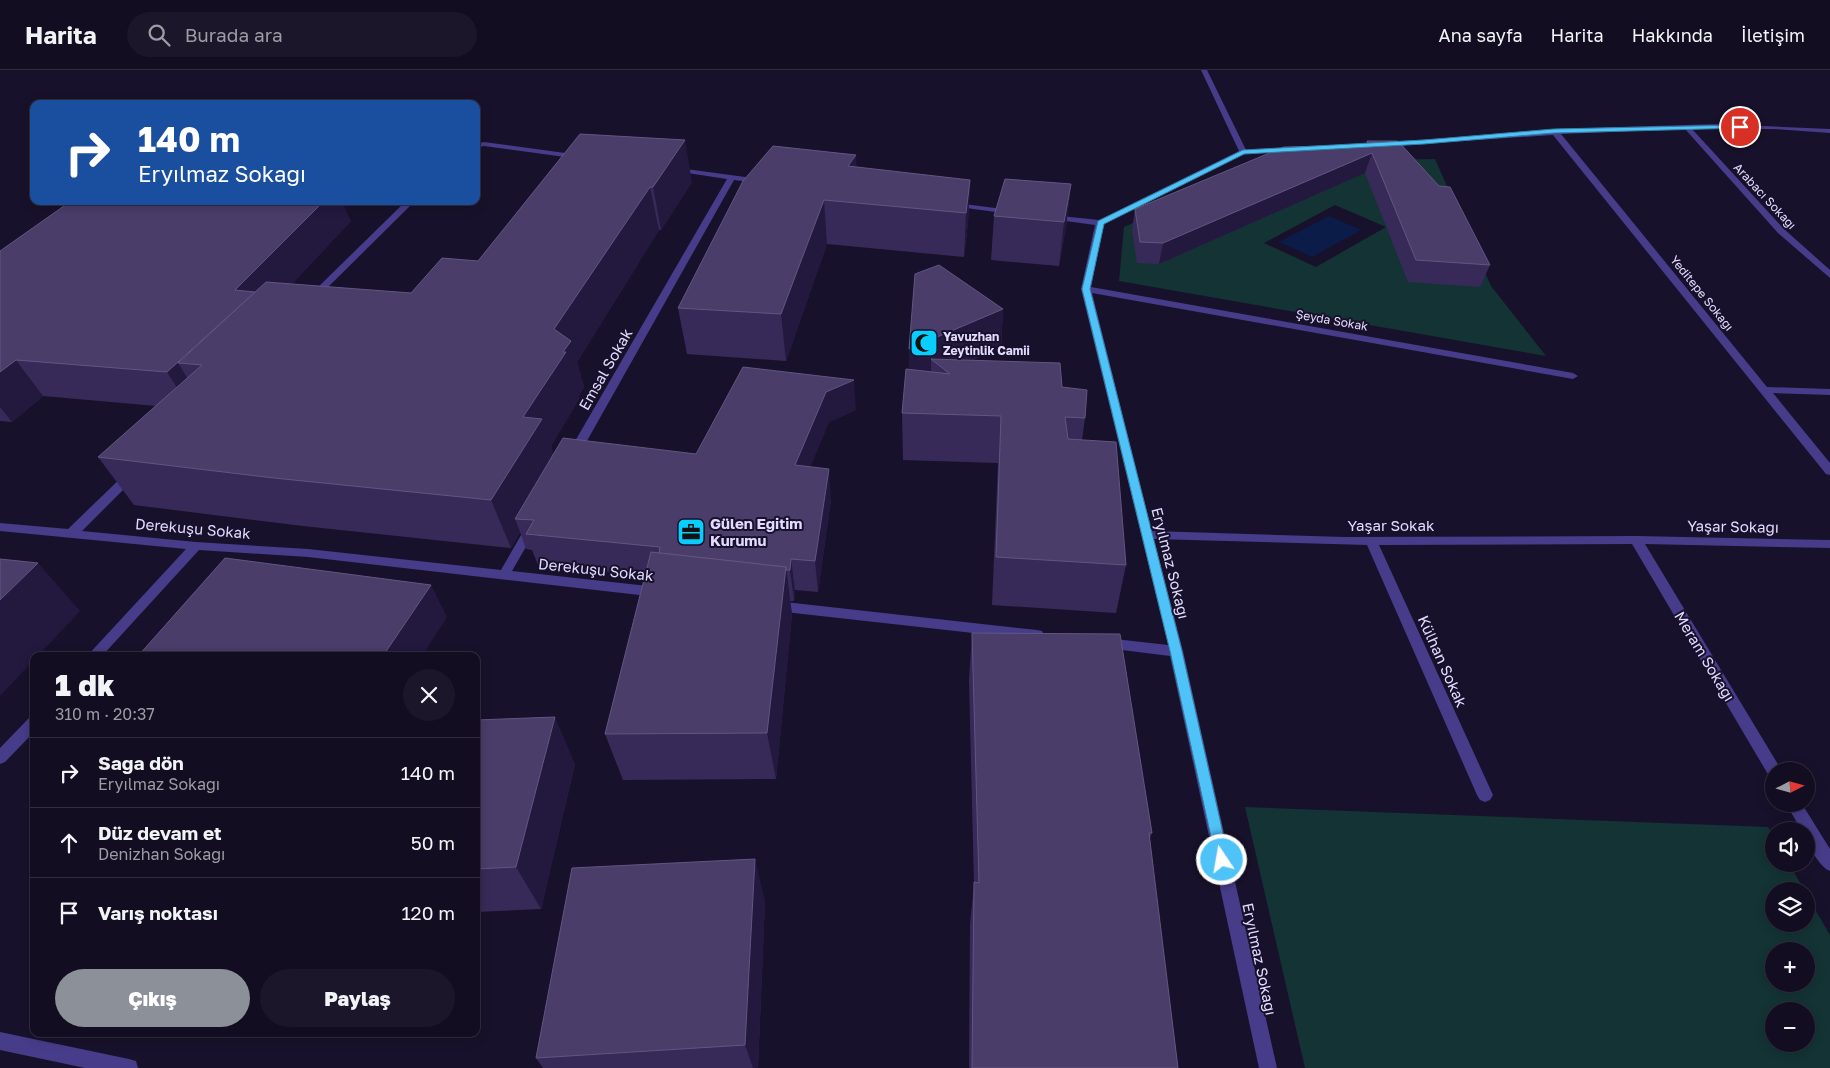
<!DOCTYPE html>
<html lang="tr">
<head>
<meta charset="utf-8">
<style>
  :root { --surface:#120d20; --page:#1b1629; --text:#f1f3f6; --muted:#9c9ca5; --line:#312d3e; --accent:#8c9099 }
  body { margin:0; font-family:"Golos Text",sans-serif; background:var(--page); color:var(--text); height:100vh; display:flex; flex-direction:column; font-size:19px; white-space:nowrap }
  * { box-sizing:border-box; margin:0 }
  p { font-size:16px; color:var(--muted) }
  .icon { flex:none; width:28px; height:28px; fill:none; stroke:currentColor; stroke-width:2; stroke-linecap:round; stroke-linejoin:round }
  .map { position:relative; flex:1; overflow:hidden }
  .side { position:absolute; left:30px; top:582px; width:450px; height:385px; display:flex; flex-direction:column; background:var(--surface); border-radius:10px; box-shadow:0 2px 12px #0003,0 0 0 1px var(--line) }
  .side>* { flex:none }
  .hud { position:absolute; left:30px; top:30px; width:450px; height:105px; border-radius:10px; box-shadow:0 2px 12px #0003,0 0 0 1px var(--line); background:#1a4fa0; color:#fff; overflow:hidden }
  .needle { width:32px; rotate:84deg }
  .buttons { position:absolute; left:1765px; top:692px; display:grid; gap:10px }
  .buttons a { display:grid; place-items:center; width:50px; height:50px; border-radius:50%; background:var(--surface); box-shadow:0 2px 12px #0003,0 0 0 1px var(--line); font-size:25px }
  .pin { position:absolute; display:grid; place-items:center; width:42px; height:42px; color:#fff; margin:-21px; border:2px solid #fff; border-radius:50%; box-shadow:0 1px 5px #0007 }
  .me { position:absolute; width:55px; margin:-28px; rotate:348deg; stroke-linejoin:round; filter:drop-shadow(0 0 4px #0008) }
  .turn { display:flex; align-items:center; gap:18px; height:105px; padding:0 25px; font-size:22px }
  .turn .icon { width:65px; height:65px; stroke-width:2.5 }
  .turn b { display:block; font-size:35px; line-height:42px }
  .round { display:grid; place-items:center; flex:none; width:52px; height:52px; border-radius:26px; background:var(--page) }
  .summary { display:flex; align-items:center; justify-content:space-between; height:85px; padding:0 25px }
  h1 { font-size:30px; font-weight:800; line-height:38px }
  .cta { display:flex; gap:10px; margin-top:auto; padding:10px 25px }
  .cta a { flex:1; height:58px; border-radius:30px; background:var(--accent); color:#fff; font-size:20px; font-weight:800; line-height:58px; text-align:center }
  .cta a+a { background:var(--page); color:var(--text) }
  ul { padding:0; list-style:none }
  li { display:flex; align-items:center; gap:15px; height:70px; padding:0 25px; border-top:1px solid var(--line) }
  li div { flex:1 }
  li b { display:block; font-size:19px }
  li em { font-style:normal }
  header { display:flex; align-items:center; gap:30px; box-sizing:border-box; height:70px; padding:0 25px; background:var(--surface); border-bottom:1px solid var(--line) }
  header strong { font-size:24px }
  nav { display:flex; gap:28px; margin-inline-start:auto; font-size:18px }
  .search { width:350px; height:45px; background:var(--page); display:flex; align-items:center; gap:12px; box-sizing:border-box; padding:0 18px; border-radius:28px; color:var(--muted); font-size:19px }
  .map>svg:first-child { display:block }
</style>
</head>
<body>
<header>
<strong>Harita</strong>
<div class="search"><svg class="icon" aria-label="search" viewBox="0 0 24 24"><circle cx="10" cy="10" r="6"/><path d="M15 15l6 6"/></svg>Burada ara</div>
<nav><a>Ana sayfa</a><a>Harita</a><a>Hakkında</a><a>İletişim</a></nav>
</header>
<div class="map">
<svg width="1830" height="998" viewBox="0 0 1830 998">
  <rect width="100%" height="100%" fill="#18112b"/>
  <g fill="#143335" fill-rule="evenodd">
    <path d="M1435,89l56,127 55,70 -427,-75 5,-54 142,-65zM1335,135l51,22 -70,40 -52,-24z"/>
    <path d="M1245,737l523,20 6,10v27h15l16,27h-31v33h32v-30l24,41v133h-525zM1774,881h32v33h-32zM1774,941h32v33h-32z"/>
  </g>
  <path fill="#0b1c49" d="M1329,146l32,14 -49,27 -33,-15z"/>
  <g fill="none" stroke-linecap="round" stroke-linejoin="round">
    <g fill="#473c89" fill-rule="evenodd">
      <path d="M1201,0h6l39,80 47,-3 4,2 -4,2 -48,3 -141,70 -13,63 482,86 5,3 -5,3 -481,-86 60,238 192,6 292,-1 194,4v8l-185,-4 134,222 2,5h-7v6l-5,-1 -137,-232 -253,1 114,250 -3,5 -5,2 -5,-2 -3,-5 -110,-250 -213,-6 29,112 94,417h-18l-89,-412 -64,-8 -5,-1 -2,-4 2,-4 5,-1 62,7 -87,-356 14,-64 -44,-6 -4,-2 4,-2 48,5 140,-69z"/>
      <path d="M1719,54l111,5v4l-56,-4h-82l92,100 46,41v8l-52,-45 -93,-104 -124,5 206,253 63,2v6l-57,-2 57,70v12l-4,-1 -273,-339 -167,11 -4,-2 4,-2 165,-11 3,-2z"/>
      <path d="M484,72l96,13 4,2 -4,2 -96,-13 -8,2v-4z"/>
      <path d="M671,97l89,12 4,2 -4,2 -26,-3 -155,275 -6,4 -4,-1 -2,-3 160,-276 -53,-8h-3z"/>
      <path d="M406,131h9l-99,98h-6v-4z"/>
      <path d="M948,132l63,8 4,2 -4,2 -60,-8 -4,-2z"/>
      <path d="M132,400l6,4 -2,3 -54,54 114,11 112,7 193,21 27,-47 4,-1 6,4 -26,45 145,16 5,2 1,3 -1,3 -5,2 -349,-40 -109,-7 -97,106h-15l99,-107 -186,-18v-8l68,6 60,-58z"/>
      <path d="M776,531l261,29 5,1 2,4 -2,4 -5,1 -261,-29 -5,-2 -1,-3 1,-3z"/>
      <path d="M34,646v16l-29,30 -5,2v-16l29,-30z"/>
      <path d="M1786,734h16l28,45v22c-11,-4 -24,-28 -24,-40h-4z"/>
      <path d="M0,962l129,27 7,2 2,7h-53l-85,-18z"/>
    </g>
  </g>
  <g fill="#382a58">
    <path d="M580,64l112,48 -31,48h-2l-82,132 7,25 -5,9v3l-28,47 2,8h143l160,-44 -27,12 -19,45 21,33 -13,92 -23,-2 -1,11h-4l2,13 -16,165 -153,1 -18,-46 40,-159 -107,-10 -6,-15 -6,-1 -6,-17 -9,16 -208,-22 -169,-21 -36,-48 58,-51 -113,-10 -31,26 -12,-1v-170l351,-30 -59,63 119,9 67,-32z"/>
    <path d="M1367,71l123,124 -10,22 -72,-5 -43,-109 -206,91 -22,-1 -5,-33 3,-21 230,-64z"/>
    <path d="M856,97l114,13 -2,43 -4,34 -137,-13 -41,117 -99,-7 -9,-46z"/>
    <path d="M1071,114l-5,43 -7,39 -68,-6 3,-44z"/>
    <path d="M1003,239l-2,38 -31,14 92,26 23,31 -3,22 44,125 -10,48 -124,-8 6,-142 -95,-3 -1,-47 7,-44v-20z"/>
    <path d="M972,563l180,200 -3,8 29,227h-209l1,-144 4,-39 -5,-205z"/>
    <path d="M476,650l99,44 -34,145 -65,3z"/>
    <path d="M765,831l-7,167h-215l-7,-10z"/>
  </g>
  <g fill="#23183e">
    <path d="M685,70l7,42 -31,48 -8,-43z"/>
    <path d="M1372,83l-7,20 -206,91 4,-21z"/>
    <path d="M856,85l2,42 -10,-31z"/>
    <path d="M970,110l-2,43 -4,34 2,-44z"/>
    <path d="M1071,114l-5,43 -7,39 5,-44z"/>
    <path d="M650,117l9,43 -82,132 7,25 -5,9v3l-28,47 7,21 -43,52 5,13 -9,16 -20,-48 32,-83 31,-88z"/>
    <path d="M824,130l3,44 -41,117 -5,-47z"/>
    <path d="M324,131h18l9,20 -85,91 -64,53 -24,-2 22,35 -10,10 -23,-36 68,-82z"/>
    <path d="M1003,239l-2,38 -55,24 -15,-12v18l-22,10v-38z"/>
    <path d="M16,290l27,36 -31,26 -12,-15v-35z"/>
    <path d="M854,310l2,30 -27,12 -31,74 -3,-31 31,-73z"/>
    <path d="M829,399l2,31 -13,92 -3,-31z"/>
    <path d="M791,489l4,31 -1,11 -4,-31z"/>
    <path d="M38,493l42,48 -42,45h-4v4l-34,36v-96z"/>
    <path d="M786,497l6,47 -16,165 -9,-46z"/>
    <path d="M431,515l16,32 -25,39h-39z"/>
    <path d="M555,647l20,47 -34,145 -25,-42z"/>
    <path d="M755,789l10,42 -7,167h-5l-8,-23z"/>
  </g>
  <g fill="#4a3d6a" stroke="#625681">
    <path d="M580,64l105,6 -32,47h-3l-96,142 17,12 -8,11h3l-43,65 19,2 -51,81 -217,-22 -176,-21 104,-92 -24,-2 88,-81 145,11 31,-35 36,3z"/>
    <path d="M1367,71h31l41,45 11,1 40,78 -74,-5 -44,-107 -209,90 -23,-1 -5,-33 149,-62 85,-2z"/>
    <path d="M773,76l83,9 -8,11 122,14 -4,33 -142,-13 -43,114 -103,-6 65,-127z"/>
    <path d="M1005,109l66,5 -7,38 -70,-6z"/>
    <path d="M71,131h253l-89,89 20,2 -88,80 -151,-12 -16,12v-121z"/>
    <path d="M939,195l64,44 -94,40 6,-75z"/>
    <path d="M931,289l129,4 2,24 25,3 -2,28 -20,-1 3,22 48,3 10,123 -130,-8 5,-141 -99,-3 4,-44 44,5z"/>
    <path d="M743,297l111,13 -28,12 -31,73 34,4 -14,92 -24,-2 -1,11h-4v-3l-127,-14 1,-6 -134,-13 8,-14 -19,-1 48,-81 133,16z"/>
    <path d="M651,482l135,15 -19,166 -162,1z"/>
    <path d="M225,488l206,27 -48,71h-245z"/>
    <path d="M0,489l38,4 -38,37z"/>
    <path d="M972,563l148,1 32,199h-3l29,235h-206l2,-186 5,1z"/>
    <path d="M555,647l-39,150 -40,2v-149z"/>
    <path d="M755,789l-10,186 -209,13 36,-190z"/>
  </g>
  <path fill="#4fc3f7" stroke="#337fa1" d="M1740,55h2v3l-188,5 -130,11 -180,10 -140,70 -14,65 92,362 47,209 -2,4 -5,2 -5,-2 -47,-213 -88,-362 16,-68 145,-71 181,-10 130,-11z"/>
  <defs>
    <symbol id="mosque-square" viewBox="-11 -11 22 22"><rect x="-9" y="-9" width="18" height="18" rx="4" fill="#08cefe" stroke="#18112b"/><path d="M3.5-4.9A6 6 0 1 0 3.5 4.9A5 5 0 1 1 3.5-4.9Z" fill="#111"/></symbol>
    <symbol id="office-square" viewBox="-11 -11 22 22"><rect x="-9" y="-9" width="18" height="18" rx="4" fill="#08cefe" stroke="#18112b"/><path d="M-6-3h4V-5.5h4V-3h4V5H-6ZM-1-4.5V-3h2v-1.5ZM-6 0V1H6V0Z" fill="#111"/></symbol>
  </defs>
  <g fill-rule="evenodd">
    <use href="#mosque-square" x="908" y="257" width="32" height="32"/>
    <use href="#office-square" x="675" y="446" width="32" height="32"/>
  </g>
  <g text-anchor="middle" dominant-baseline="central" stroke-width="4" stroke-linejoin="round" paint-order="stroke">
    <g font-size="12" fill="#e2dbff" stroke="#18112b">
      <text transform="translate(1765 126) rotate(47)">Arabacı Sokağı</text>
      <text transform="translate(1702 223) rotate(51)">Yeditepe Sokağı</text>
      <text transform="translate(1332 250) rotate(10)">Şeyda Sokak</text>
    </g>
    <g font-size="12" font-weight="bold" fill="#e2dbff" stroke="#18112b" text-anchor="start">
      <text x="943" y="266">Yavuzhan<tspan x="943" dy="14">Zeytinlik Camii</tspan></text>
    </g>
    <g font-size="15" fill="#e2dbff" stroke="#18112b">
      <text transform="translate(605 299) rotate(-60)">Emsal Sokak</text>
      <text x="1391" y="455">Yaşar Sokak</text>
      <text transform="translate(1733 456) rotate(1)">Yaşar Sokağı</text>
      <text transform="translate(193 458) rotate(5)">Derekuşu Sokak</text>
      <text transform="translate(1171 493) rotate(76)">Eryılmaz Sokağı</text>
      <text transform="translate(596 499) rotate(6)">Derekuşu Sokak</text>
      <text transform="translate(1705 586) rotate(59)">Meram Sokağı</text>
      <text transform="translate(1443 591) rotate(66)">Külhan Sokak</text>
      <text transform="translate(1260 889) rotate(78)">Eryılmaz Sokağı</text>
    </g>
    <g font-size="15" font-weight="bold" fill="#e2dbff" stroke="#18112b" text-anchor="start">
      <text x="710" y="453">Gülen Eği̇ti̇m<tspan x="710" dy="17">Kurumu</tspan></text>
    </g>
  </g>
</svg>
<div class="buttons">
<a><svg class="needle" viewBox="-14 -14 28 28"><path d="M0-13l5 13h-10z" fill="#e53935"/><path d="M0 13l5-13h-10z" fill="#9c9ca5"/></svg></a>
<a><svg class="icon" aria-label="sound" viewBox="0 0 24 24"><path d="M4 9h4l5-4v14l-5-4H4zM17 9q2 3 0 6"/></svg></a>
<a><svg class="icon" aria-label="layers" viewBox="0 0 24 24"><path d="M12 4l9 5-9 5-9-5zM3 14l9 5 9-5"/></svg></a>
<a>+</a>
<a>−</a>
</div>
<div class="pin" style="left:1740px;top:57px;background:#d93025"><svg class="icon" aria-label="arrive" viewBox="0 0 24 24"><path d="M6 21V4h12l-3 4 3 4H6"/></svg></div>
<svg class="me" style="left:1222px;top:790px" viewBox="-20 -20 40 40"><circle r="17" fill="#4fc3f7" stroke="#fff" stroke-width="3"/><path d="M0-11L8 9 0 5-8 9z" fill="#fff"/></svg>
<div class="hud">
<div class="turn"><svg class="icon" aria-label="right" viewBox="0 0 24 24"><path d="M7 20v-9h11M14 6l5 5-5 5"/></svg><div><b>140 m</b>Eryılmaz Sokağı</div></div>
</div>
<section class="side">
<div class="summary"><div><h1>1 dk</h1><p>310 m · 20:37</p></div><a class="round"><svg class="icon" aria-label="close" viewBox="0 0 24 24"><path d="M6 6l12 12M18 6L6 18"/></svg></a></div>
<ul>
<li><svg class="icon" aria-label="right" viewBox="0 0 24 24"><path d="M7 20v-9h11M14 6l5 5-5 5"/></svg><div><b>Sağa dön</b><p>Eryılmaz Sokağı</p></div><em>140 m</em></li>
<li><svg class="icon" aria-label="ahead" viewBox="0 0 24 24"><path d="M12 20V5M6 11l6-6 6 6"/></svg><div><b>Düz devam et</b><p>Denizhan Sokağı</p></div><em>50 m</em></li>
<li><svg class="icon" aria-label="arrive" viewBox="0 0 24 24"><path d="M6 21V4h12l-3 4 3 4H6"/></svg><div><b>Varış noktası</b></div><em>120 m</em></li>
</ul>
<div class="cta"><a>Çıkış</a><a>Paylaş</a></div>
</section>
</div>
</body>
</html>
